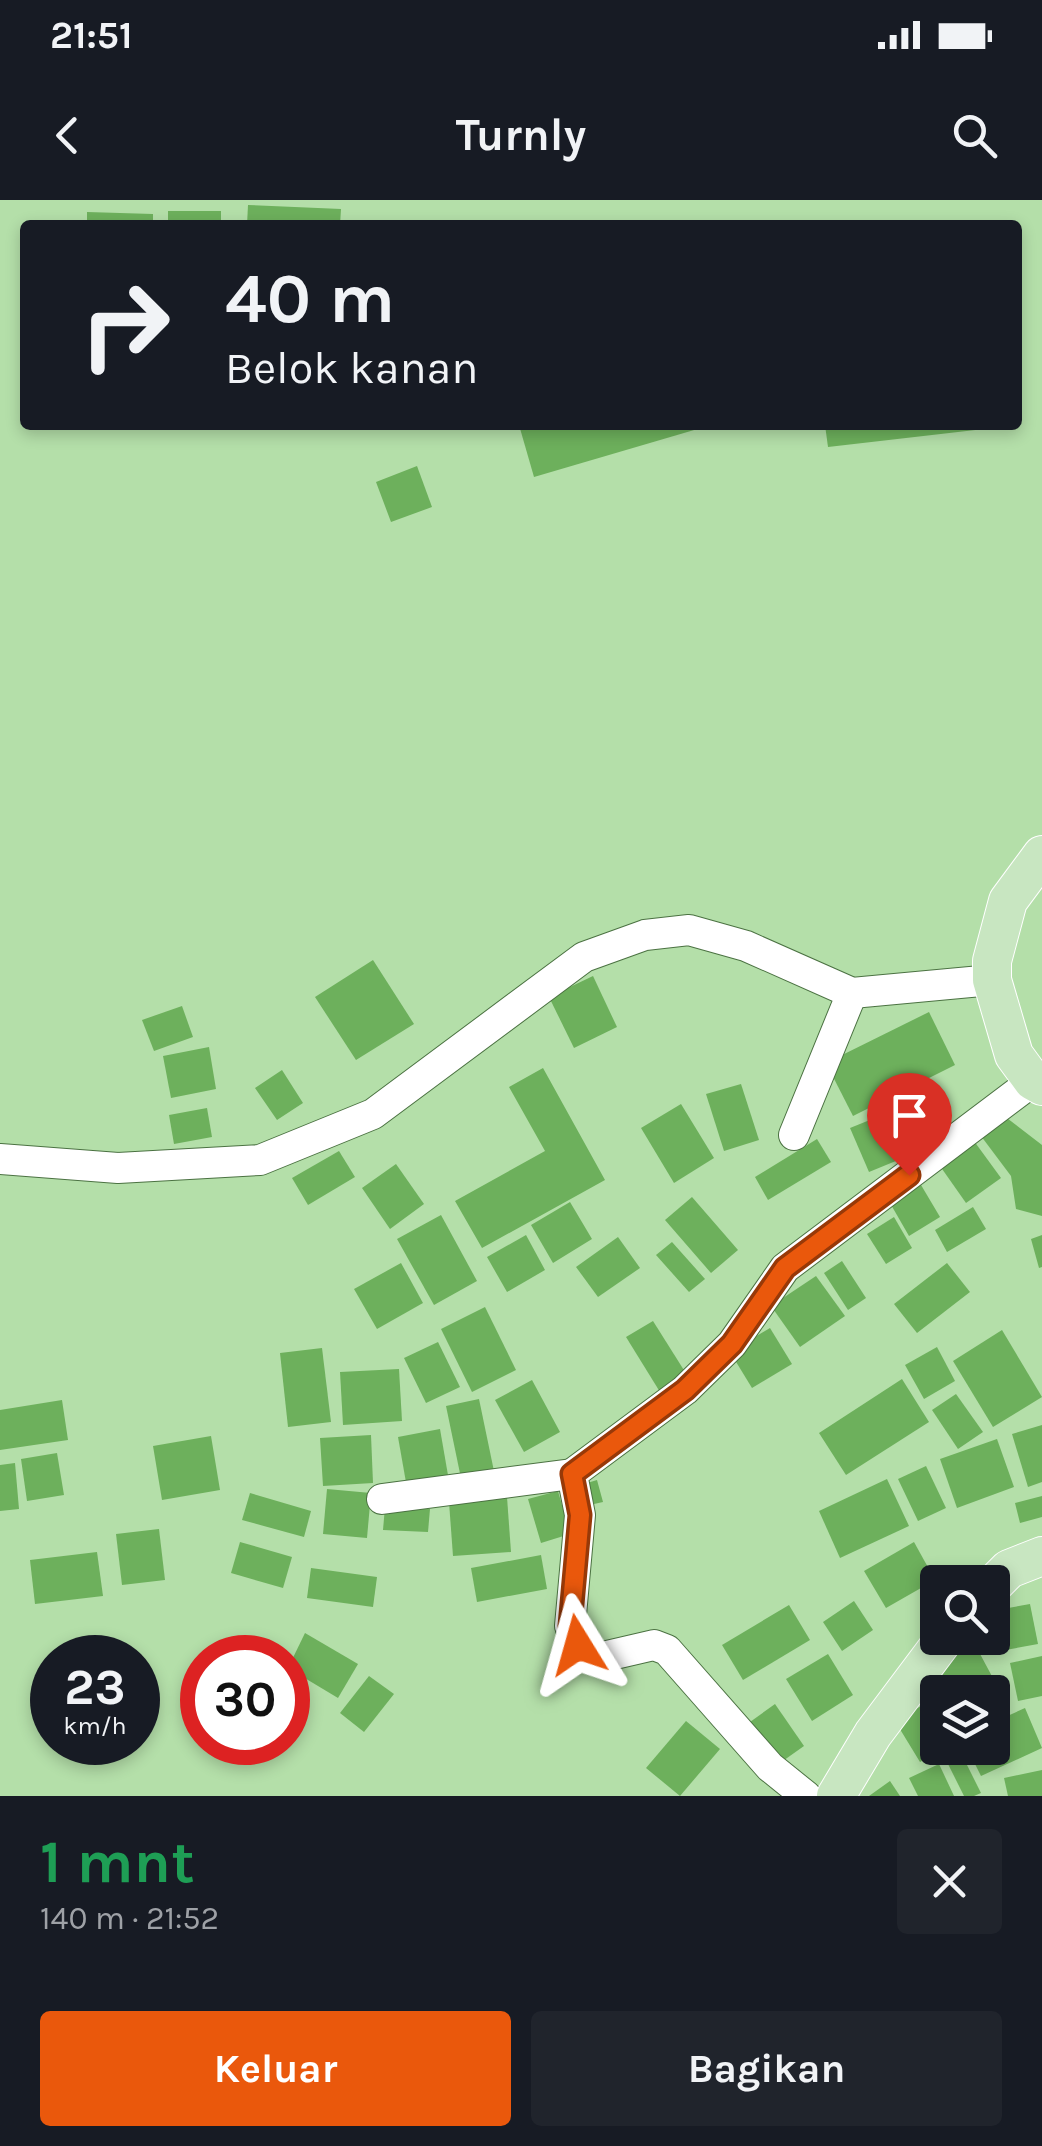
<!DOCTYPE html>
<html lang="id">
<head>
<meta charset="utf-8">
<style>
  :root { --surface:#171b24; --page:#20242c; --text:#f1f3f6; --muted:#9ea1a6; --accent:#ea580c }
  body { margin:0; font-family:Karla,sans-serif; background:var(--page); color:var(--text); height:100vh; display:flex; flex-direction:column; font-size:38px; white-space:nowrap }
  * { box-sizing:border-box; margin:0 }
  p { font-size:32px; color:var(--muted) }
  .icon { flex:none; width:55px; height:55px; fill:none; stroke:currentColor; stroke-width:2; stroke-linecap:round; stroke-linejoin:round }
  .map { position:relative; height:1596px; overflow:hidden }
  .sheet { display:flex; flex-direction:column; background:var(--surface); flex:1 }
  .sheet>* { flex:none }
  .banner { position:absolute; left:20px; top:20px; width:1002px; height:210px; border-radius:10px; box-shadow:0 5px 15px #0003; background:#171b24; color:var(--text); overflow:hidden }
  .controls { position:absolute; left:920px; top:1365px; display:grid; gap:20px }
  .controls a { display:grid; place-items:center; width:90px; height:90px; border-radius:10px; background:var(--surface); box-shadow:0 5px 15px #0003; font-size:50px }
  .speed { position:absolute; left:30px; top:1435px; display:flex; gap:20px; font-size:50px; font-weight:700; text-align:center }
  .speed>* { display:grid; place-content:center; width:130px; height:130px; border-radius:50%; background:var(--surface); box-shadow:0 5px 15px #0003; line-height:1 }
  .speed small { font-size:25px; font-weight:400 }
  .speed .limit { border:15px solid #d22; background:#fff; color:#111 }
  .pin { position:absolute; display:grid; place-items:center; width:85px; height:85px; color:#fff; margin:-102px -42px; border-radius:50% 50% 50% 0; rotate:-45deg; box-shadow:0 0 10px #0007 }
  .pin .icon { rotate:45deg }
  .me { position:absolute; width:110px; margin:-55px; rotate:352deg; stroke-linejoin:round; filter:drop-shadow(0 0 8px #0008) }
  .turn { display:flex; align-items:center; gap:35px; height:210px; padding:0 40px; font-size:45px }
  .turn .icon { width:130px; height:130px; stroke-width:2.5 }
  .turn b { display:block; font-size:70px; line-height:85px }
  .round { display:grid; place-items:center; flex:none; width:105px; height:105px; border-radius:10px; background:var(--page) }
  .summary { display:flex; align-items:center; justify-content:space-between; height:170px; padding:0 40px }
  h1 { font-size:60px; font-weight:700; line-height:75px; color:#1e9e55 }
  .primary-button { display:flex; gap:20px; margin-top:auto; padding:20px 40px }
  .primary-button a { flex:1; height:115px; border-radius:10px; background:var(--accent); color:#fff; font-size:40px; font-weight:700; line-height:115px; text-align:center }
  .primary-button a+a { background:var(--page); color:var(--text) }
  .status { display:flex; justify-content:space-between; align-items:center; height:70px; padding:0 50px; background:var(--surface); direction:ltr }
  .status svg { height:28px; fill:currentColor }
  header { display:flex; justify-content:space-between; align-items:center; height:130px; padding:0 40px; background:var(--surface); font-size:45px; font-weight:700 }
  .map>svg:first-child { display:block }
</style>
</head>
<body>
<div class="status"><b>21:51</b><svg viewBox="0 0 49 12"><path d="M0 12V9h3v3zM5 12V6h3v6zM10 12V3h3v9zM15 12V0h3v12zM26 1h20v11H26zM47 4h2v5h-2z"/></svg></div>
<header><svg class="icon" aria-label="back" viewBox="0 0 24 24"><path d="M15 5l-7 7 7 7"/></svg>Turnly<svg class="icon" aria-label="search" viewBox="0 0 24 24"><circle cx="10" cy="10" r="6"/><path d="M15 15l6 6"/></svg></header>
<div class="map">
<svg width="1042" height="1596" viewBox="0 0 1042 1596">
  <rect width="100%" height="100%" fill="#b4dfa9"/>
  <g fill="#6db05c">
    <path d="M248,5l93,4 -1,16h-93z"/>
    <rect x="168" y="11" width="53" height="14"/>
    <path d="M87,12l66,2v11h-66z"/>
    <path d="M519,225h181l1,3 -167,49z"/>
    <path d="M825,225h158l1,4 -156,18z"/>
    <path d="M417,266l15,41 -41,15 -15,-40z"/>
    <path d="M373,760l41,64 -58,36 -41,-63z"/>
    <path d="M593,776l24,51 -43,21 -25,-51z"/>
    <path d="M182,806l11,31 -39,14 -12,-31z"/>
    <path d="M929,812l26,53 -102,51 -27,-53z"/>
    <path d="M209,847l7,42 -45,9 -8,-42z"/>
    <path d="M543,868l62,112 -123,68 -27,-47 90,-50 -36,-64z"/>
    <path d="M282,870l21,33 -26,17 -22,-32z"/>
    <path d="M741,884l18,56 -35,11 -18,-57z"/>
    <path d="M929,896l18,44 -78,32 -19,-44z"/>
    <path d="M681,904l33,54 -40,25 -33,-55z"/>
    <path d="M207,908l5,29 -38,7 -5,-29z"/>
    <path d="M1003,915l39,30v71l-26,-7 -5,-33 -30,-40z"/>
    <path d="M817,939l14,23 -63,38 -13,-23z"/>
    <path d="M974,941l27,37 -35,25 -26,-37z"/>
    <path d="M339,951l16,26 -47,28 -16,-27z"/>
    <path d="M396,964l28,40 -34,25 -28,-41z"/>
    <path d="M921,985l19,32 -31,19 -19,-33z"/>
    <path d="M692,997l46,53 -27,23 -46,-53z"/>
    <path d="M570,1002l22,37 -39,24 -22,-38z"/>
    <path d="M973,1007l13,22 -39,23 -12,-22z"/>
    <path d="M441,1015l36,66 -43,24 -37,-66z"/>
    <path d="M894,1017l18,31 -26,16 -19,-30z"/>
    <path d="M526,1035l19,35 -38,22 -20,-35z"/>
    <path d="M1042,1035v32l-3,1 -8,-29z"/>
    <path d="M618,1037l22,31 -42,29 -22,-30z"/>
    <path d="M672,1042l33,37 -16,13 -33,-37z"/>
    <path d="M842,1061l24,37 -18,12 -24,-37z"/>
    <path d="M401,1063l22,40 -46,26 -23,-40z"/>
    <path d="M947,1063l23,29 -53,41 -23,-29z"/>
    <path d="M816,1076l29,40 -45,31 -29,-41z"/>
    <path d="M485,1107l31,63 -44,22 -31,-63z"/>
    <path d="M653,1121l34,54 -27,17 -34,-55z"/>
    <path d="M770,1128l22,36 -40,24 -22,-36z"/>
    <path d="M1002,1130l40,67 -49,30 -40,-66z"/>
    <path d="M438,1142l22,45 -34,16 -22,-45z"/>
    <path d="M937,1147l18,34 -31,18 -19,-34z"/>
    <path d="M322,1148l9,74 -43,5 -8,-74z"/>
    <path d="M399,1169l3,52 -59,4 -3,-53z"/>
    <path d="M902,1179l27,43 -83,53 -27,-42z"/>
    <path d="M532,1180l28,52 -36,20 -29,-52z"/>
    <path d="M956,1194l27,38 -25,17 -26,-39z"/>
    <path d="M479,1199l16,77 -33,7 -16,-77z"/>
    <path d="M62,1200l6,40 -68,10v-40z"/>
    <path d="M1042,1225v57l-14,5 -16,-53z"/>
    <path d="M440,1229l9,52 -42,7 -9,-51z"/>
    <path d="M371,1235l2,48 -50,3 -3,-48z"/>
    <path d="M211,1236l9,54 -58,10 -9,-54z"/>
    <path d="M997,1239l17,48 -57,21 -17,-49z"/>
    <path d="M57,1253l7,42 -37,6 -6,-42z"/>
    <path d="M15,1263l4,46 -19,2v-46z"/>
    <path d="M926,1266l20,42 -28,13 -20,-42z"/>
    <path d="M887,1279l22,47 -69,32 -21,-47z"/>
    <path d="M597,1280l6,22 -9,2 -7,-21z"/>
    <path d="M327,1289l44,4 -4,45 -44,-4z"/>
    <path d="M558,1291l12,43 -29,9 -13,-44z"/>
    <path d="M250,1293l61,18 -7,26 -62,-17z"/>
    <path d="M1042,1296v21l-22,6 -5,-20z"/>
    <path d="M507,1297l4,55 -58,4 -4,-54z"/>
    <path d="M385,1307l45,2 -2,23 -45,-2z"/>
    <path d="M159,1329l6,51 -43,5 -6,-51z"/>
    <path d="M240,1342l52,15 -9,31 -52,-15z"/>
    <path d="M914,1342l21,38 -49,28 -22,-37z"/>
    <path d="M97,1352l6,44 -68,8 -5,-44z"/>
    <path d="M541,1355l6,34 -70,13 -6,-34z"/>
    <path d="M311,1368l66,9 -4,30 -66,-9z"/>
    <path d="M854,1401l19,29 -31,21 -19,-29z"/>
    <path d="M1030,1404l8,40 -43,8 -3,-41z"/>
    <path d="M789,1405l21,35 -67,40 -21,-35z"/>
    <path d="M305,1433l53,31 -20,34 -50,-30z"/>
    <path d="M972,1439l37,69 -17,9v-25h-50l-8,-15z"/>
    <path d="M828,1454l25,41 -41,26 -26,-42z"/>
    <path d="M1042,1456v40l-24,5 -8,-38z"/>
    <path d="M369,1476l25,18 -30,38 -24,-19z"/>
    <path d="M935,1498l3,5v45h7l-25,14 -25,-41z"/>
    <path d="M775,1504l29,42 -24,17 -30,-41z"/>
    <path d="M1025,1508l17,40 -61,28 -14,-28h25v-25z"/>
    <path d="M686,1521l34,28 -40,47 -34,-28z"/>
    <path d="M960,1551l21,42 -7,3h-10l-19,-38z"/>
    <path d="M939,1564l15,32h-36l-9,-18z"/>
    <path d="M1042,1570v26h-34l-4,-18z"/>
    <path d="M890,1581l10,15h-31z"/>
  </g>
  <g fill="none" stroke-linecap="round" stroke-linejoin="round">
    <defs>
      <g id="minor">
        <path d="M794,935l58,-142"/>
        <path d="M0,959l118,9 142,-8 113,-46 211,-157 61,-22 44,-5 57,16 106,47 140,-13"/>
        <path d="M382,1299l190,-25"/>
        <path d="M806,1596l-36,-29 -103,-117 -13,-5 -56,13 -20,-13 -8,-19 10,-111 -8,-41 113,-84 47,-46 53,-76 248,-187"/>
      </g>
      <g id="major">
        <path d="M1042,655l-34,46 -16,60v19l22,75 19,26 9,5"/>
        <path d="M992,1386l17,-17 33,-13"/>
        <path d="M836,1596l37,-62 72,-96"/>
      </g>
    </defs>
    <use href="#minor" stroke="#4b7242" stroke-width="32"/>
    <use href="#major" stroke="#fff" stroke-width="40"/>
    <use href="#minor" stroke="#fff" stroke-width="30"/>
    <use href="#major" stroke="#c8e6c1" stroke-width="38"/>
  </g>
  <g fill="none" stroke-linecap="round" stroke-linejoin="round">
    <defs>
      <path id="route" d="M578,1445l-8,-19 10,-111 -8,-41 113,-84 47,-46 53,-76 124,-93"/>
    </defs>
    <use href="#route" stroke="#983908" stroke-width="25"/>
    <use href="#route" stroke="#ea580c" stroke-width="18"/>
  </g>
</svg>
<div class="controls">
<a><svg class="icon" aria-label="search" viewBox="0 0 24 24"><circle cx="10" cy="10" r="6"/><path d="M15 15l6 6"/></svg></a>
<a><svg class="icon" aria-label="layers" viewBox="0 0 24 24"><path d="M12 4l9 5-9 5-9-5zM3 14l9 5 9-5"/></svg></a>
</div>
<div class="speed"><div>23<small>km/h</small></div><div class="limit">30</div></div>
<div class="pin" style="left:909px;top:975px;background:#d93025"><svg class="icon" aria-label="arrive" viewBox="0 0 24 24"><path d="M6 21V4h12l-3 4 3 4H6"/></svg></div>
<svg class="me" style="left:578px;top:1445px" viewBox="-20 -20 40 40"><path d="M0-17L14 15 0 8-14 15z" fill="#ea580c" stroke="#fff" stroke-width="4"/></svg>
<div class="banner">
<div class="turn"><svg class="icon" aria-label="right" viewBox="0 0 24 24"><path d="M7 20v-9h11M14 6l5 5-5 5"/></svg><div><b>40 m</b>Belok kanan</div></div>
</div>
</div>
<section class="sheet">
<div class="summary"><div><h1>1 mnt</h1><p>140 m · 21:52</p></div><a class="round"><svg class="icon" aria-label="close" viewBox="0 0 24 24"><path d="M6 6l12 12M18 6L6 18"/></svg></a></div>
<div class="primary-button"><a>Keluar</a><a>Bagikan</a></div>
</section>
</body>
</html>
